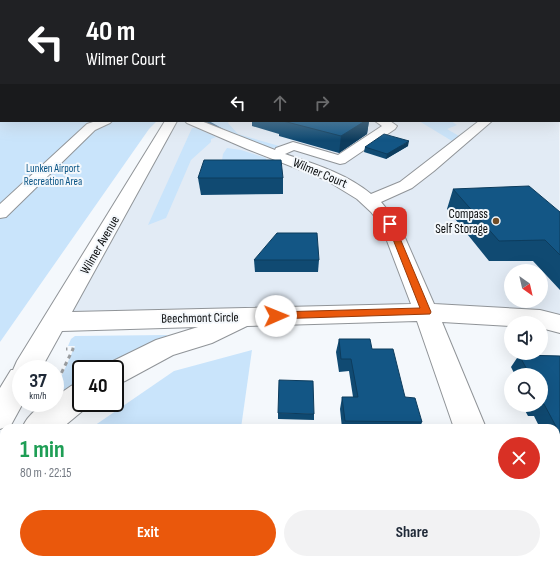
<!DOCTYPE html>
<html lang="en">
<head>
<meta charset="utf-8">
<style>
  :root { --surface:#fff; --page:#f2f2f3; --text:#1f2937; --muted:#747a83; --accent:#ea580c }
  body { margin:0; font-family:"Sofia Sans Condensed",sans-serif; background:var(--page); color:var(--text); height:100vh; display:flex; flex-direction:column; font-size:15px; white-space:nowrap }
  * { box-sizing:border-box; margin:0 }
  p { font-size:13px; color:var(--muted) }
  .icon { flex:none; width:22px; height:22px; fill:none; stroke:currentColor; stroke-width:2; stroke-linecap:round; stroke-linejoin:round }
  .map { position:relative; flex:1; overflow:hidden }
  .details { position:absolute; left:0px; top:424px; width:560px; height:140px; display:flex; flex-direction:column; background:var(--surface); border-radius:12px 12px 0 0; box-shadow:0 4px 16px #0002 }
  .details>* { flex:none }
  .top-card { position:absolute; left:0px; top:0px; width:560px; height:122px; box-shadow:0 4px 16px #0002; background:#202124; color:#fff; overflow:hidden }
  .needle { width:26px; rotate:146deg }
  .tools { position:absolute; left:504px; top:264px; display:grid; gap:8px }
  .tools a { display:grid; place-items:center; width:44px; height:44px; border-radius:50%; background:var(--surface); box-shadow:0 4px 16px #0002; font-size:20px }
  .speed { position:absolute; left:12px; top:360px; display:flex; gap:8px; font-size:20px; font-weight:700; text-align:center }
  .speed>* { display:grid; place-content:center; width:52px; height:52px; border-radius:50%; background:var(--surface); box-shadow:0 4px 16px #0002; line-height:1 }
  .speed small { font-size:10px; font-weight:400 }
  .speed .limit { border:2px solid #111; border-radius:6px; background:#fff; color:#111 }
  .pin { position:absolute; display:grid; place-items:center; width:34px; height:34px; color:#fff; margin:-17px; border-radius:8px; box-shadow:0 2px 6px #0006 }
  .me { position:absolute; width:44px; margin:-22px; rotate:89deg; stroke-linejoin:round; filter:drop-shadow(0 0 3px #0008) }
  .turn { display:flex; align-items:center; gap:14px; height:84px; padding:0 20px; font-size:18px }
  .turn .icon { width:52px; height:52px; stroke-width:2.5 }
  .turn b { display:block; font-size:28px; line-height:34px }
  .lanes { display:flex; align-items:center; height:38px; padding:0 20px; background:#0003; justify-content:center; gap:20px; direction:ltr }
  .lanes .off { opacity:.35 }
  .round { display:grid; place-items:center; flex:none; width:42px; height:42px; border-radius:21px; background:var(--page) }
  .head { display:flex; align-items:center; justify-content:space-between; height:68px; padding:0 20px }
  h1 { font-size:24px; font-weight:700; line-height:30px; color:#1e9e55 }
  .primary-button { display:flex; gap:8px; margin-top:auto; padding:8px 20px }
  .primary-button a { flex:1; height:46px; border-radius:24px; background:var(--accent); color:#fff; font-size:16px; font-weight:700; line-height:46px; text-align:center }
  .primary-button a+a { background:var(--page); color:var(--text) }
  .map>svg:first-child { display:block }
</style>
</head>
<body>
<div class="map">
<svg width="560" height="564" viewBox="0 0 560 564">
  <rect width="100%" height="100%" fill="#f4f8fc"/>
  <path fill="#e2ebf5" fill-rule="evenodd" d="M559,61l1,263 -20,-5 -485,3 116,-201h388zM511,271h30v30h-30z"/>
  <g fill="#c9e4fb">
    <path d="M0,61l1,60h156l-8,8 -149,213z"/>
    <path d="M207,121h22l-1,2 10,11 48,14c-27,2 -57,-13 -79,-27z"/>
    <path d="M419,121h32l6,4 -10,4 12,7 -7,5z"/>
    <path d="M192,128h4l20,9 -5,2v3l-20,18 -25,58 -18,7z"/>
    <path d="M227,148l14,2 25,8v3l-41,1 -3,-2 1,-6z"/>
    <path d="M166,335l3,2 -61,32h-27v18l-36,26 5,-10h5v-12l20,-45h-7l3,-7 4,-3z"/>
    <path d="M252,350l-11,78h-150l83,-57z"/>
    <path d="M4,517v43h218v4h-222v-43z"/>
  </g>
  <g fill="none" stroke-linecap="round" stroke-linejoin="round">
    <path fill="#4a769b" fill-rule="evenodd" d="M204,121h5l16,9 -3,1z"/>
    <defs>
      <g id="minor">
        <path d="M96,121h16l-2,2 -15,7 -89,87 -6,1v-14l87,-80z"/>
        <path d="M165,121h12l-105,191 339,-8 -30,-79 -10,-13 -14,-13 -31,-19 -79,-31 -60,-26 -2,-2h16l74,29 1,-2 17,-6 45,13 44,-29 -7,-5h15l7,5 -2,3 -50,34 -5,1 -46,-14 -9,4c30,10 62,20 86,40l29,-12 79,-61h13l-58,50 -22,17 -31,14 18,22 35,80 106,6 20,5v18l-19,-5v-5h-30v3l-69,-4 44,106h-32l-37,-107 -170,5 -35,17 -39,12 -48,26 -10,4v-16h-12l2,-4 51,-25 42,-13 -136,4 -21,38h-20v34h2l-12,22 -11,4v-41l11,-18h2l4,-9z"/>
        <path d="M81,382v21h11l-30,25h-40c6,-13 18,-25 33,-25v-6l16,-11z"/>
        <path d="M4,441v36l-4,2v-36z"/>
        <path d="M503,560h40l2,4h-40z"/>
      </g>
    </defs>
    <use href="#minor" stroke="#909498" stroke-width="2"/>
    <path stroke="#9b9ea1" stroke-width="3" stroke-dasharray="4 4" stroke-linecap="butt" d="M58,380l15,-31h-7"/>
    <use href="#minor" fill="#fff" fill-rule="evenodd"/>
  </g>
  <g fill="#104a72">
    <path d="M559,61h1v13l-1,-1z"/>
    <path d="M252,121h117l-2,13 -28,19 -60,-17v-2l-27,-8z"/>
    <path d="M408,146l-22,13 -22,-7 1,-5z"/>
    <path d="M198,178h85v16l-82,1z"/>
    <path d="M453,189l107,23v78l-27,-29h-44l-42,-52z"/>
    <path d="M254,260h65l-1,12h-63z"/>
    <path d="M339,339l33,10 50,73 -2,6h-78l-2,-19 2,-12h11l-4,-26 -10,1 -3,-20z"/>
    <path d="M519,355l41,1v111l-4,-8v-31h-16l-6,-12h-6l-6,-11h19v-30h-26l-4,-8z"/>
    <path d="M278,413l36,1v6l-36,-1z"/>
    <path d="M560,473v9l-4,-6z"/>
    <path d="M363,560h112l1,4h-112z"/>
  </g>
  <g fill="#0d3c5d">
    <path d="M365,121h4l-2,13 -28,19 2,-17z"/>
    <path d="M409,141l-1,5 -22,13 1,-5z"/>
  </g>
  <g fill="#135685" stroke="#0d3c5d">
    <path d="M283,121h82l-24,15z"/>
    <path d="M384,134l25,7 -22,13 -22,-7z"/>
    <path d="M204,160h77l2,18h-85z"/>
    <path d="M529,186l31,26v43l-15,-15 -46,1 -46,-52z"/>
    <path d="M277,233h40l2,27h-65z"/>
    <path d="M339,339h31l2,10h21l12,48 10,1 7,24 -77,-1 -3,-24h16l-7,-38h-10z"/>
    <path d="M519,355l41,1v78l-16,-30h-3v-29h-11z"/>
    <path d="M279,380l34,1 1,33 -36,-1z"/>
    <path d="M369,560h106l1,4h-106z"/>
  </g>
  <linearGradient id="sky" x2="0" y2="1"><stop stop-color="#73ade1"/><stop offset="0.44" stop-color="#fafcfe"/><stop offset="1" stop-color="#fafcfe" stop-opacity="0"/></linearGradient>
  <rect width="560" height="140" fill="url(#sky)"/>
  <path fill="#ea580c" stroke="#983908" d="M390,221l4,3 37,88 -1,2 -157,5 -2,-3 2,-3 3,-1 144,-4 -33,-84z"/>
  <circle fill="#714d28" stroke="#f4f8fc" stroke-width="1.5" cx="496" cy="221" r="4"/>
  <g text-anchor="middle" dominant-baseline="central" stroke-width="4" stroke-linejoin="round" paint-order="stroke">
    <g font-size="11" fill="#095485" stroke="#f4f8fc">
      <text x="53" y="168">Lunken Airport<tspan x="53" dy="13">Recreation Area</tspan></text>
    </g>
    <g font-size="13" fill="#0b0d0e" stroke="#f4f8fc">
      <text transform="translate(320 173) rotate(23)">Wilmer Court</text>
      <text transform="translate(100 245) rotate(-60)">Wilmer Avenue</text>
      <text transform="translate(200 318) rotate(-1)">Beechmont Circle</text>
    </g>
    <g font-size="13" fill="#0b0d0e" stroke="#f4f8fc" text-anchor="end">
      <text x="488" y="214">Compass<tspan x="488" dy="15">Self Storage</tspan></text>
    </g>
  </g>
</svg>
<div class="tools">
<a><svg class="needle" viewBox="-14 -14 28 28"><path d="M0-13l5 13h-10z" fill="#e53935"/><path d="M0 13l5-13h-10z" fill="#747a83"/></svg></a>
<a><svg class="icon" aria-label="sound" viewBox="0 0 24 24"><path d="M4 9h4l5-4v14l-5-4H4zM17 9q2 3 0 6"/></svg></a>
<a><svg class="icon" aria-label="search" viewBox="0 0 24 24"><circle cx="10" cy="10" r="6"/><path d="M15 15l6 6"/></svg></a>
</div>
<div class="speed"><div>37<small>km/h</small></div><div class="limit">40</div></div>
<div class="pin" style="left:390px;top:224px;background:#d93025"><svg class="icon" aria-label="arrive" viewBox="0 0 24 24"><path d="M6 21V4h12l-3 4 3 4H6"/></svg></div>
<svg class="me" style="left:276px;top:316px" viewBox="-20 -20 40 40"><circle r="19" fill="#fff"/><path d="M0-13L10 11 0 6-10 11z" fill="#ea580c"/></svg>
<div class="top-card">
<div class="turn"><svg class="icon" aria-label="left" viewBox="0 0 24 24"><path d="M17 20v-9H6M10 6l-5 5 5 5"/></svg><div><b>40 m</b>Wilmer Court</div></div>
<div class="lanes"><svg class="icon" aria-label="left" viewBox="0 0 24 24"><path d="M17 20v-9H6M10 6l-5 5 5 5"/></svg><svg class="icon off" aria-label="ahead" viewBox="0 0 24 24"><path d="M12 20V5M6 11l6-6 6 6"/></svg><svg class="icon off" aria-label="right" viewBox="0 0 24 24"><path d="M7 20v-9h11M14 6l5 5-5 5"/></svg></div>
</div>
<section class="details">
<div class="head"><div><h1>1 min</h1><p>80 m · 22:15</p></div><a class="round" style="background:#d93025;color:#fff"><svg class="icon" aria-label="close" viewBox="0 0 24 24"><path d="M6 6l12 12M18 6L6 18"/></svg></a></div>
<div class="primary-button"><a>Exit</a><a>Share</a></div>
</section>
</div>
</body>
</html>
